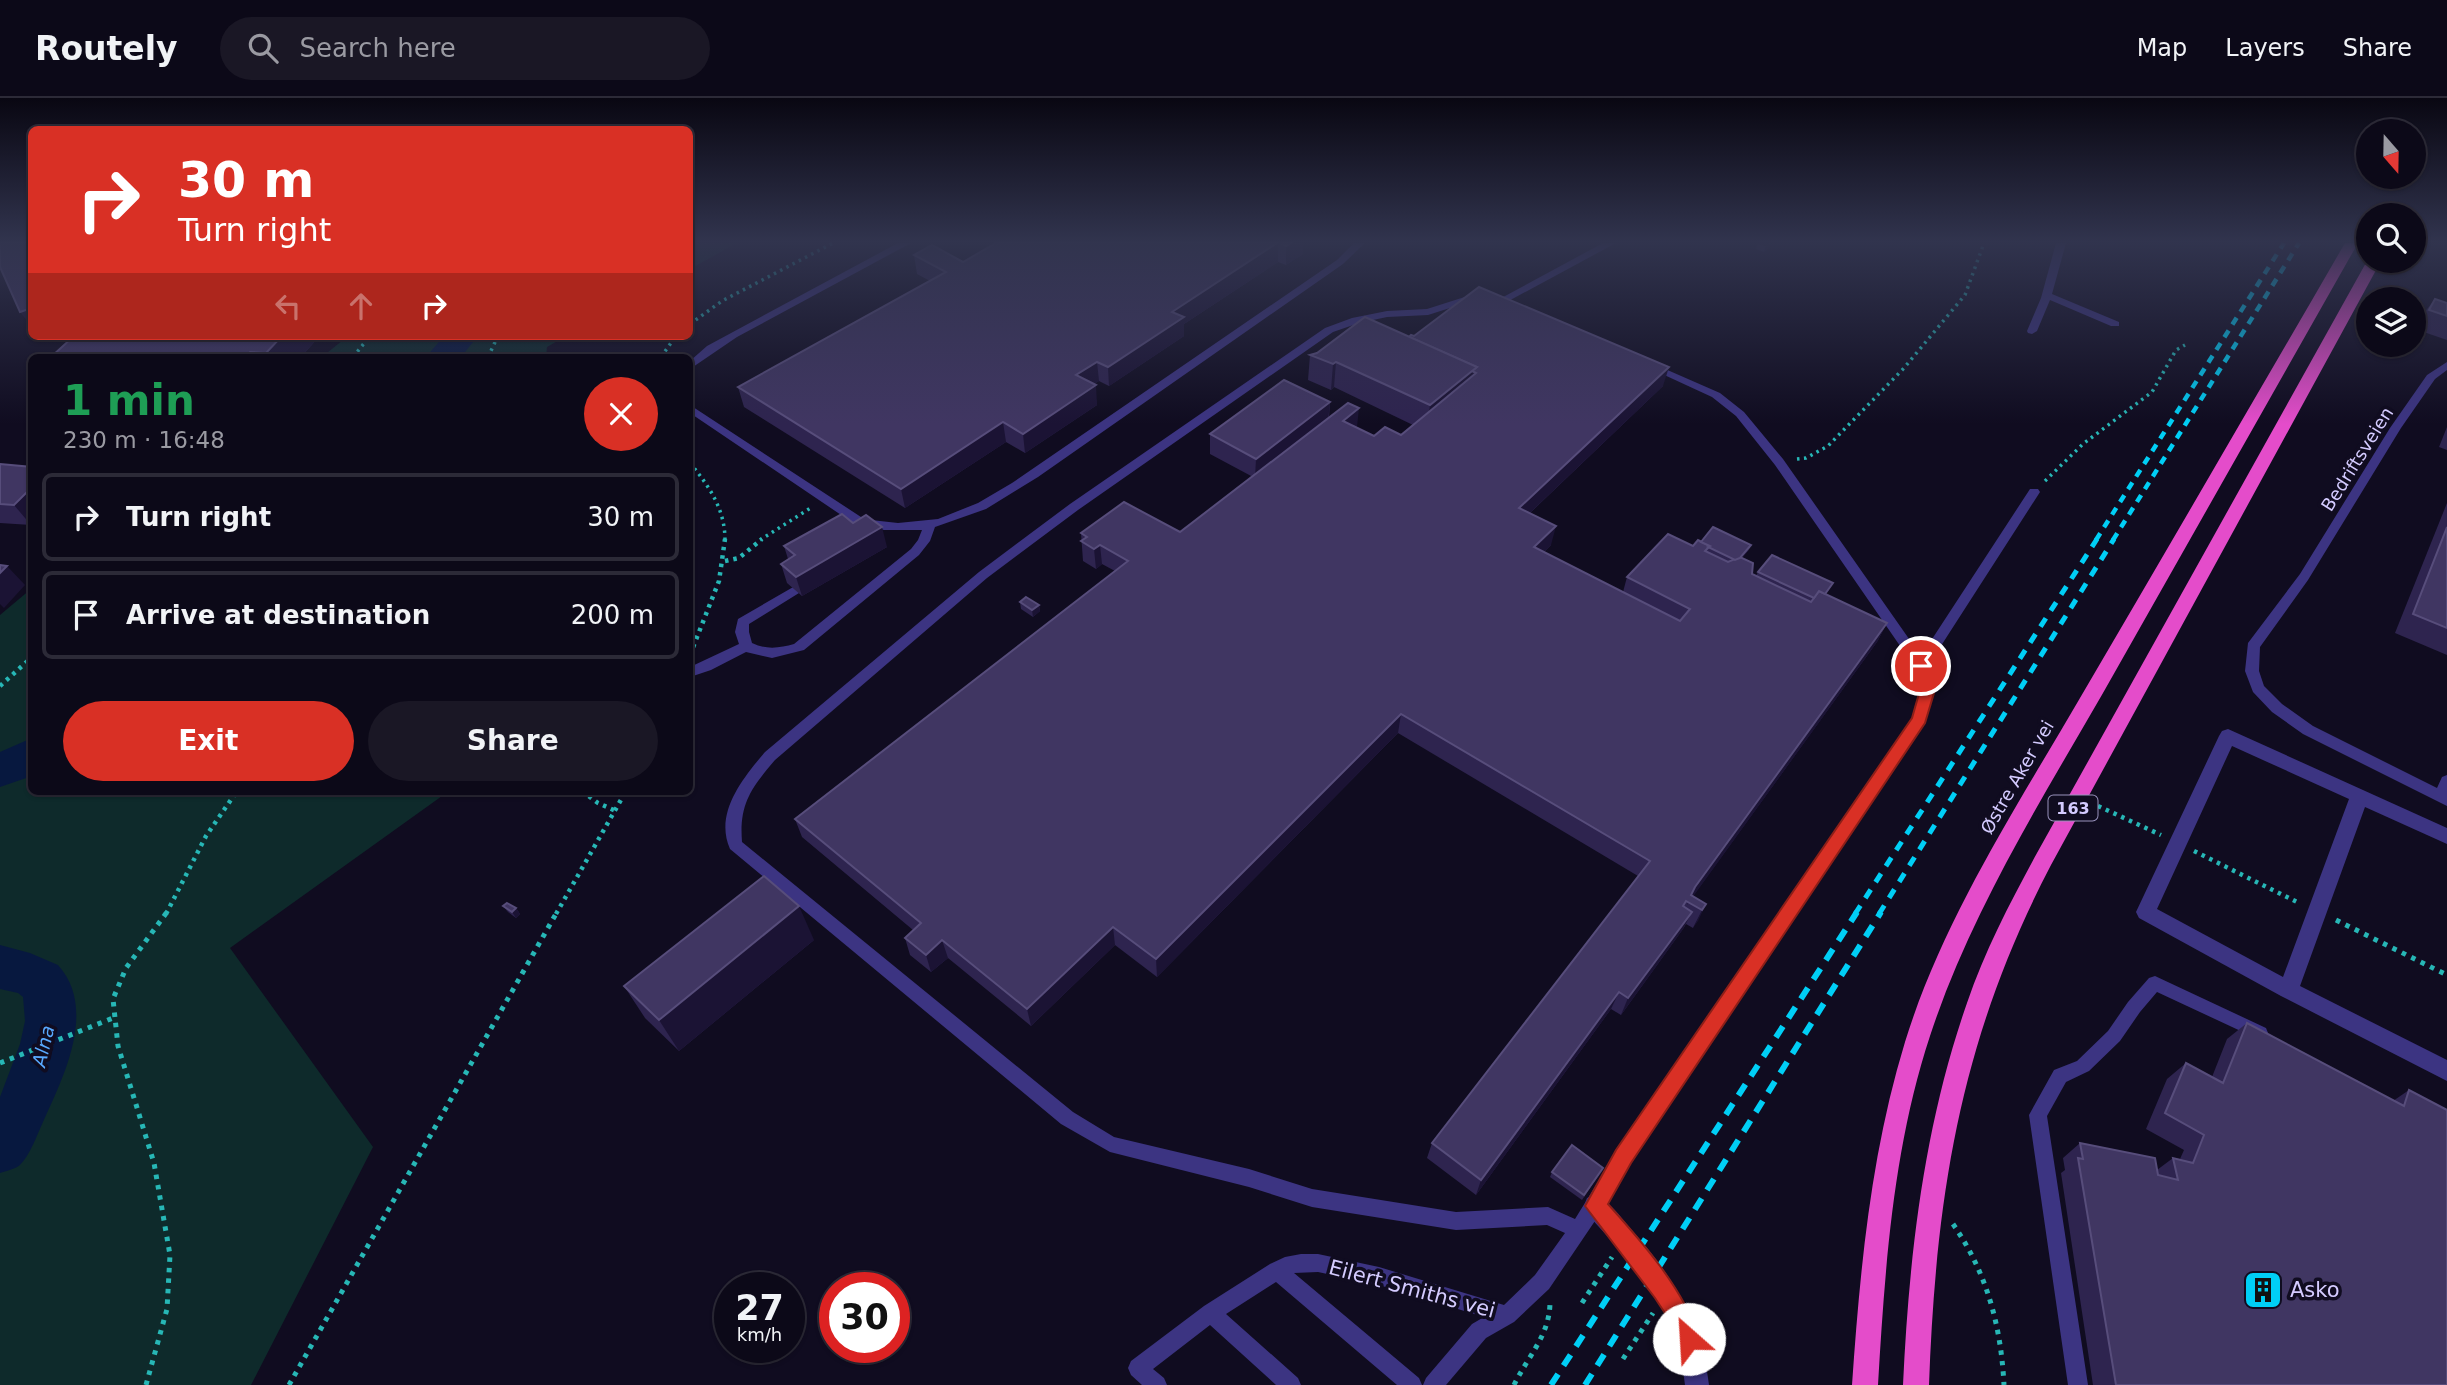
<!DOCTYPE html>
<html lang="en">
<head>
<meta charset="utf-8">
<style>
  :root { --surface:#0c0918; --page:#1a1725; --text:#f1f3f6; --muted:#9a9aa2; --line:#2c2a37; --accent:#d93025 }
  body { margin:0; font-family:"DejaVu Sans",sans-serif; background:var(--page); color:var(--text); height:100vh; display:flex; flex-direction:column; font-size:26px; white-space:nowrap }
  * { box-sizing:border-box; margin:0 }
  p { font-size:23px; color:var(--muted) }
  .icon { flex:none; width:38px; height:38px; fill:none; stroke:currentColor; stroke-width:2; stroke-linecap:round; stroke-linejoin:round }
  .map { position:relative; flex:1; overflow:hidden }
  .sheet { position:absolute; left:28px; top:256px; width:665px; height:441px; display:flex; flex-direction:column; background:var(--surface); border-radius:10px; box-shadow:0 2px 5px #0004,0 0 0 2px var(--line) }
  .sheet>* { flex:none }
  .banner { position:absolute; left:28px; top:28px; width:665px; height:214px; border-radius:10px; box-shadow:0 2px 5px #0004,0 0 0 2px var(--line); background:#d93025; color:#fff; overflow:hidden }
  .needle { width:46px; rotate:160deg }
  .controls { position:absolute; left:2356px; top:21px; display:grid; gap:14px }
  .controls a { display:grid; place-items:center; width:70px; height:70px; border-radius:50%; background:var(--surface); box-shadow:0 2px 5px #0004,0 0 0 2px var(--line); font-size:35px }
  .speed { position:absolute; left:714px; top:1174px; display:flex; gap:14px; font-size:35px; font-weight:700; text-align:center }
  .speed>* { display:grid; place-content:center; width:91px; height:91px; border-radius:50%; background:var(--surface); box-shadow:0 2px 5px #0004,0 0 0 2px var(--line); line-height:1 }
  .speed small { font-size:18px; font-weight:400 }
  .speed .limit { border:10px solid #d22; background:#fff; color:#111 }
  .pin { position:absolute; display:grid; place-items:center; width:60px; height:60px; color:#fff; margin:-30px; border:4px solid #fff; border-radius:50%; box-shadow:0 2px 7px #0007 }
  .me { position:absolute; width:77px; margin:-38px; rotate:334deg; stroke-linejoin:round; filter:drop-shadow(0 0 5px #0008) }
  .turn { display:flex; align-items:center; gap:24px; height:147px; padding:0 35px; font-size:32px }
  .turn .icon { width:91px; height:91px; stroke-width:2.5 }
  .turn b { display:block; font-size:49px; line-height:60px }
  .lanes { display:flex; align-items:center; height:66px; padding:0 35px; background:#0003; justify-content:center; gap:35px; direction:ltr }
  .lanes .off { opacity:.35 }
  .round { display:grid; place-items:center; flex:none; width:74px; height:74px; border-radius:37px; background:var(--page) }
  .headline { display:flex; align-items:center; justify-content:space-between; height:119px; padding:0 35px }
  h1 { font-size:42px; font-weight:800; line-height:52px; color:#1e9e55 }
  .cta { display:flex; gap:14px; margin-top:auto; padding:14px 35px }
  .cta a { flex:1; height:80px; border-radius:42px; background:var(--accent); color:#fff; font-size:28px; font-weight:800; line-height:80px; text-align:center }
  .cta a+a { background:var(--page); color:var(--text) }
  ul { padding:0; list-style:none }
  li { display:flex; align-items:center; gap:21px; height:88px; margin:0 14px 10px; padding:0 21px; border:4px solid var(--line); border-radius:10px }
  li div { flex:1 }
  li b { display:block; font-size:26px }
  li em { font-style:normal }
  header { display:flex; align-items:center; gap:42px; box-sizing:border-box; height:98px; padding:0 35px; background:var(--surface); border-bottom:2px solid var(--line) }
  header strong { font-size:33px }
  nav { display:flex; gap:38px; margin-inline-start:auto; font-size:24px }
  .search { width:490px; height:63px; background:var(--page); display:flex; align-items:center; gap:18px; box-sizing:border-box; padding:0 24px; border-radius:38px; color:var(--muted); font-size:26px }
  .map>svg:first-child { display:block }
</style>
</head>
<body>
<header>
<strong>Routely</strong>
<div class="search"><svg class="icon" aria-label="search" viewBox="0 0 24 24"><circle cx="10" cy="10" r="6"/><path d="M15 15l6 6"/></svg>Search here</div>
<nav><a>Map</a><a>Layers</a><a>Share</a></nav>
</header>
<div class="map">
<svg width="2447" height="1287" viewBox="0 0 2447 1287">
  <rect width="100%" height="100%" fill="#100c20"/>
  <g fill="#0e2a2b">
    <path d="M690,145h47l-47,26z"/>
    <path d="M348,238h218l-19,11 -1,10h-224z"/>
    <path d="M31,491l1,202h417l-219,157 143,199 -122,238h-251v-770z"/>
  </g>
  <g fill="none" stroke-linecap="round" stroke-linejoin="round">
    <g fill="#07183f" fill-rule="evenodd">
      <path d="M444,238h34l-17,21h-35z"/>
      <path d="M32,640v38l-32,11v-35z"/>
      <path d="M0,847l30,8 28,12c40,44 5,113 -15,157 -6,13 -13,33 -23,43 -5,4 -14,6 -20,8v-76l20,-53 5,-23 -2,-24 -5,-4 -18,-4z"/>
    </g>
    <g stroke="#27b7b6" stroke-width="3.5" stroke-dasharray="2.5 4.5" stroke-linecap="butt">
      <path d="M690,226l32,-23 111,-58"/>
      <path d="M353,259l17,-21"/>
      <path d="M488,259l10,-21"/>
      <path d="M661,259l15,-21"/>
      <path d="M1797,361l9,-1 22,-12 76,-78 61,-73 19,-52"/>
      <path d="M690,365c19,23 35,46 35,77"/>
      <path d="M2045,383l38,-37 69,-52 24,-42 9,-5"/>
      <path d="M760,442l52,-33"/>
    </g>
    <g stroke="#27b7b6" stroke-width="4.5" stroke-dasharray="3.5 5" stroke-linecap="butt">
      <path d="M725,463l14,-3 23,-19"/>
      <path d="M690,557l29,-74 6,-42"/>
      <path d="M0,588l32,-29"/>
      <path d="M582,693l16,12 18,8"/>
      <path d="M2098,708l63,29"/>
      <path d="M2194,753l105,52"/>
      <path d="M166,816l40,-78 31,-45"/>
      <path d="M556,816l70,-123"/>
    </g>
    <g stroke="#27b7b6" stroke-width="5" stroke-dasharray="4.5 6" stroke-linecap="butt">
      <path d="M2336,822l111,55"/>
      <path d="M0,965l113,-45"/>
      <path d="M1953,1126c34,49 48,102 51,161"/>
      <path d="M1582,1205l30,-46"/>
      <path d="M1623,1261l30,-46"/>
      <path d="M146,1287l21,-76 3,-54 -16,-92 -36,-117 -5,-47 13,-31 41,-56"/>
      <path d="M289,1287l268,-473"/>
      <path d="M1514,1287c14,-29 36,-50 36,-83"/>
    </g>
    <g fill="#3c3482" fill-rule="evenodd">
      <path d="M898,145h13l-174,94 -47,32v-8l17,-15z"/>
      <path d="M1354,145h11l-22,21 -305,213 -52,32 -51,18 -5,14 -11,14 -115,95 -32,8 -26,-6 -35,18 -21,7v-10l49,-23 -4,-12 3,-13 57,-33 4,1 2,3 -2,3 -50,31v8l3,11c14,7 28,5 42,1l117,-95 7,-9 4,-10h-38l-31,-7 -163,-110v-8l171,112 10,3 27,3 40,-4 40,-16 34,-20 325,-223z"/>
      <path d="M1603,145h13l-113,61 -9,-2z"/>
      <path d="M2056,145h10l-14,51 67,28v4h-8l-61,-26 -13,31 -5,3 -4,-1 -1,-2 14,-33z"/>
      <path d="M1474,196l4,1v4l-50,16 -41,2 -28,6 -26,9 -255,178 -91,68 -212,182c-24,28 -36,44 -33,82l331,270 41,25 135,32 63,20 144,23 92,-5 27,12 42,-68 296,-433 10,-35 -7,-14 -141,-204 -39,-49 -24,-19 -65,-30 1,-2h8l64,28 24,19 39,47 138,197 109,-167h8l2,3 -112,174 9,17 -12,40 -296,440 -28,49 -52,77 -35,33 -28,16 -40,47h-23l3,-7 46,-54 12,-7 -105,-32 -61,-13 -24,1 125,105 3,7h-25l-121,-103 -50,32 72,64 3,7h-25l-66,-60 -57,44 11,9 3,7h-25l-11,-10 -3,-7 3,-7 73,-55 66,-42 15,-7 16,-3h17l61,13 125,38 31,-30 30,-42 -18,-8 -91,5 -144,-23 -63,-20 -139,-35 -49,-28 -331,-275c-16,-36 13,-71 35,-97l214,-180 91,-68 255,-176 27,-10 35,-7 40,-2z"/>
      <path d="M2447,264v8l-12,9 -34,49 -93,152 -48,67 -1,24 5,15 18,18 31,22 124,62 5,-11 5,-2v31l-144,-72 -31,-22 -19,-20 -8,-21 3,-28 52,-69 90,-146 37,-53z"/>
      <path d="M2155,878l111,52 2,5 -2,5 -6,2 -103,-48 -17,20 -20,29 -31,30 -23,11 -19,34 41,269h-20l-39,-270 25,-45 23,-9 31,-30 20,-29 21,-24z"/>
    </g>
    <g fill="#3c3482" fill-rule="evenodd">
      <path d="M2228,631l219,99v16l-82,-37 -65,179 147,74v21l-166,-85 -142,-78 -3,-6 83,-176 3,-5zM2232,648l117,53 -66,178 -126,-68z"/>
      <path d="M1595,1097c14,6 25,21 35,33 42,47 72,94 79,157h-24c-8,-76 -48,-117 -98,-171l-3,-8 3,-8z"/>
    </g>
    <g fill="#e44cca" fill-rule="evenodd">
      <path d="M2345,145h13c-85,150 -170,300 -255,450 -64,111 -133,221 -173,343 -37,112 -45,232 -52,349h-26c8,-116 19,-232 53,-343 38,-123 111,-234 175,-344 89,-152 177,-303 265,-455z"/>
      <path d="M2367,163h14l-330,604c-90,172 -115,328 -122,520h-26c6,-130 21,-259 64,-382 18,-53 44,-102 70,-150z"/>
    </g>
    <g stroke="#00cff6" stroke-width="4.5" stroke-dasharray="8 7" stroke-linecap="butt">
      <path d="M2096,442l188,-297"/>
      <path d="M2113,442l186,-297"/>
    </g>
    <g stroke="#00cff6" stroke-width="5" stroke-dasharray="10 9" stroke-linecap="butt">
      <path d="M1855,816l242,-375"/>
      <path d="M1879,816l235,-375"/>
    </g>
    <g stroke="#00cff6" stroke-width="6" stroke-dasharray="13 10" stroke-linecap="butt">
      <path d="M1551,1287l306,-473"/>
      <path d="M1585,1287l296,-473"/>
    </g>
  </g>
  <g fill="#2e244f">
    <path d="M996,145h307v11l-17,11 -8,-3 -94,62v12l-75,50 -10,-5 -5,3 3,21 -72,48 -19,-11 -101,66 -161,-101 -6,-20 192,-106 -13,-7 -3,-19 49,7z"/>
    <path d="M1758,145l11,5 -5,4 -8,-3z"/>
    <path d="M2435,201l12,4v37l-32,-11 5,-11z"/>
    <path d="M74,238h242l1,3 -16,18h-250z"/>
    <path d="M1414,238l249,50 -133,127 21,32 -7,7 79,40 4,-15 74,-35 50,3 -3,6 -6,7 10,16 4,2 2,-4 75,11 -7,11 61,29 -10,19 -184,254 13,8 -13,24 -7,-4 -3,5 -62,86 -10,-6 -135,186 -49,-37 5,-15 206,-267 -240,-143 -241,244 -42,-32 -84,81 -83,-68 -17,14 -21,-17 -5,-17 8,-8 -111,-93 -7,-18 320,-248 -13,-7 -6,5 -13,-8 -2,-28 99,-1 73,-55 -43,-23v-20l120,-32 -1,16 28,10 17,8 27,-1 12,-10 -79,-38 -3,3 -23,-10 2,-25z"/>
    <path d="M2447,329v23l-8,-3z"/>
    <path d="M0,366l32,3 -1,58 -31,-2z"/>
    <path d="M2447,405v152l-52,-22z"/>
    <path d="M853,425l34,24 -85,49 -15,-13 -6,-19 7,-5 -4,-13z"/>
    <path d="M1020,504l19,3 1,6 -7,6 -12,-8z"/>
    <path d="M503,808l13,2 4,6 -4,4 -8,-6z"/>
    <path d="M814,842l-135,111 -34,-33 -21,-32z"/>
    <path d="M2247,925l146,78 16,-11 38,295h-354l-32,-212 4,-3 -2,-12 17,-15 77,27 16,-12 7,1 4,-9 -38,-21 21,-50 19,-16 26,14 15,-38z"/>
    <path d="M1552,1074l48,1 -18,27 -32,-23z"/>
  </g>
  <g fill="#1b1334">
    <path d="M1277,145h1v19l-94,62v12l-75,50 -1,-19 64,-55z"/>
    <path d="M1291,145h12v11l-17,11v-19z"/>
    <path d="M1769,145h1l-1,5 -5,4 2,-6z"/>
    <path d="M32,210v19l-12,-15z"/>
    <path d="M282,238h34l1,3 -16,18h-33l-2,-4z"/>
    <path d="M1097,264l2,19 -21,13 -2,-19z"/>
    <path d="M1336,264l-2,25 -3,3 2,-26z"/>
    <path d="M1477,269l-4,26 -47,38 4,-26z"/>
    <path d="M1669,269l-6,19 -148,141 4,-19z"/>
    <path d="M1096,287l1,20 -72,48 -2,-19z"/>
    <path d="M1330,304l-2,19 -73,57 1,-19z"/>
    <path d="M1359,310l-2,19 -14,-6z"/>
    <path d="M1003,324l3,20 -101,66 -4,-19z"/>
    <path d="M32,389v37l-1,1 -17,-20z"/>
    <path d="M1556,428l-5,19 -22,22 5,-20z"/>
    <path d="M882,429l5,20 -85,49 -6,-19z"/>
    <path d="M1100,447l2,19 -6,5 -2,-20z"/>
    <path d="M1751,447l-3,6 -14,16 3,-6z"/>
    <path d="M7,468l18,19 -21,23 -4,-4v-31z"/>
    <path d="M1039,507l1,6 -7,6 -1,-7z"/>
    <path d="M1887,525l-10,19 -190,263 8,-18z"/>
    <path d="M1401,616l-3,19 -241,244 -1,-18z"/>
    <path d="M1706,806l-8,17 -5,7 9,-18z"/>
    <path d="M799,808l15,34 -135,111 -20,-31z"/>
    <path d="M516,810l4,6 -4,4 -4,-6z"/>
    <path d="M1692,814l-9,17 -62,86 7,-17z"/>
    <path d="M1113,829l2,18 -84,81 -4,-17z"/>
    <path d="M942,842l6,18 -17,14 -5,-17z"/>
    <path d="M1619,894l-8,17 -135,186 5,-15z"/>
  </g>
  <g fill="#403662" stroke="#574d7b" stroke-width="2">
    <path d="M0,145h32v65l-12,4 -20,-45z"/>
    <path d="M996,145h281l-105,69 12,5 -76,50 -11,-5 -21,13 20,10 -73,49 -20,-12 -102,67 -163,-102 208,-115 -32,-17 18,-10 31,17z"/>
    <path d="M1280,145h11l-5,3z"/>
    <path d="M1479,189l190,80 -150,141 37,18 -22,21 146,74 10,-12 -63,-32 41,-43 25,12 5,-6 12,6 -5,5 23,11 12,-5 13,6 -1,11 59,28 8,-11 68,32 -192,264 -4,8 15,9 -4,6 -16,-9 -3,5 9,6 -64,86 -9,-6 -138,188 -49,-37 218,-282 -249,-147 -245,245 -43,-32 -86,82 -85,-69 -16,15 -21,-17 16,-15 -126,-104 333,-258 -28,-16 -6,4 -13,-8 6,-4 -6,-4 43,-31 56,30 168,-129 11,5 -16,13 31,15 11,-9 16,8 75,-62 -4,-2 5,-4 -68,-30 2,-2 3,1z"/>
    <path d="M2435,201l12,4v13l-18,-6z"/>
    <path d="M1365,219l112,50 -47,38 -94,-43 -3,2 -23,-9 7,-2z"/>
    <path d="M74,238h208l-16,17 -16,-1 -4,5h-195z"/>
    <path d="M1284,282l46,22 -74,57 -46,-25z"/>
    <path d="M0,366l32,3v20l-18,18 -14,-1z"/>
    <path d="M842,416l11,9 13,-8 16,12 -86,50 -15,-13 14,-9 -11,-9z"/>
    <path d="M1713,429l38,18 -11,13 -5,2 -27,-13 2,-1 -9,-4z"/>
    <path d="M2447,429v101l-34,-14z"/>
    <path d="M1772,457l61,28 -8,11 -6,-3 -5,7 -56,-26z"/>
    <path d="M0,467l7,1 -7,7z"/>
    <path d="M1026,499l13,8 -7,5 -12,-8z"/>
    <path d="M764,778l35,30 -140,114 -35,-34z"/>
    <path d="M507,805l9,5 -4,4 -9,-6z"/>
    <path d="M2247,925l157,83 5,-16 38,20v275h-331l-38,-227 5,1 -3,-16 75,15 3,17 20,5 -5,-22 20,5 11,-28 -39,-22 21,-50 37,20z"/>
    <path d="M1572,1047l31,23 -19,27 -32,-23z"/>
  </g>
  <linearGradient id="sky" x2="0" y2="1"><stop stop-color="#090712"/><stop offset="0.44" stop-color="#31344e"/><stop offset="1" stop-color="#31344e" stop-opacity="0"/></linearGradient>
  <rect width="2447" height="326" fill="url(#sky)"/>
  <path fill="#d93025" stroke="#8d1f18" stroke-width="2" d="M1921,562l5,2 11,21 -12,40 -294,440 -23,41c35,39 75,84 92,135l-3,8 -8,3 -7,-3 -6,-17 -21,-32 -70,-92 31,-56 296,-432 10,-35 -9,-17z"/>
  <defs>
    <symbol id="building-square" viewBox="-11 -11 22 22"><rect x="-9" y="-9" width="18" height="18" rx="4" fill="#00cff6" stroke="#100c20"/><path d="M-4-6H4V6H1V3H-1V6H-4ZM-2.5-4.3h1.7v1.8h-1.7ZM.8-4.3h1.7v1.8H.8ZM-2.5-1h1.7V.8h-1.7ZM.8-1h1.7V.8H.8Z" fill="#111"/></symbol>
  </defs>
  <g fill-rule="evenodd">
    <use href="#building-square" x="2241" y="1170" width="44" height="44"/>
  </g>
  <g text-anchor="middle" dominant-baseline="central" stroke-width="7" stroke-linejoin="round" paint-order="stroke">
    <rect fill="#100c20" stroke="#9992bc" stroke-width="2" x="2048.5" y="697.5" width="49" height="25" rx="5"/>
    <g font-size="16" font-weight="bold" fill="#d4cbff">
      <text x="2073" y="710">163</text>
    </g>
    <g font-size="18" fill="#d4cbff" stroke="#100c20">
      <text transform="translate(2357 361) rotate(-58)">Bedriftsveien</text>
      <text transform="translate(2017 679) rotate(-60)">Østre Aker vei</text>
    </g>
    <g font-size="19" font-style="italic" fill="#59a9ff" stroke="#100c20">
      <text transform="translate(43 948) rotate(-77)">Alna</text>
    </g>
    <g font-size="21" fill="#d4cbff" stroke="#100c20">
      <text transform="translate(1412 1191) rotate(15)">Eilert Smiths vei</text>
    </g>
    <g font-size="21" fill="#d4cbff" stroke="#100c20" text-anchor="start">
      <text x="2290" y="1192">Asko</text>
    </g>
  </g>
</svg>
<div class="controls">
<a><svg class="needle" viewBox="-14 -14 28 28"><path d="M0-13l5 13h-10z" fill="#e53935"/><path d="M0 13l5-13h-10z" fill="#9a9aa2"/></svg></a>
<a><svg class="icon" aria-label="search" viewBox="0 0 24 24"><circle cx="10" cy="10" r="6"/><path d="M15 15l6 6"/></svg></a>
<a><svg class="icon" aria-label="layers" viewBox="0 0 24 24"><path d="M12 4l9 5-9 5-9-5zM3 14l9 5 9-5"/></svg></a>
</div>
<div class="speed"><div>27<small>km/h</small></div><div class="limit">30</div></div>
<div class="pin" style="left:1921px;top:568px;background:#d93025"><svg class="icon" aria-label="arrive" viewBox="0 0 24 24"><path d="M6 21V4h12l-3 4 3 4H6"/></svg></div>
<svg class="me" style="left:1689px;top:1241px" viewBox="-20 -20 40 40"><circle r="19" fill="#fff"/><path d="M0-13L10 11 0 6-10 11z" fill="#d93025"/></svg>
<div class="banner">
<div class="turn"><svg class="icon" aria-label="right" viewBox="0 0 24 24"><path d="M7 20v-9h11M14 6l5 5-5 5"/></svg><div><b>30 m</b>Turn right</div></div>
<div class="lanes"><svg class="icon off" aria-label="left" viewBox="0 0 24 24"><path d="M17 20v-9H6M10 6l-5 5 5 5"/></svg><svg class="icon off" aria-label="ahead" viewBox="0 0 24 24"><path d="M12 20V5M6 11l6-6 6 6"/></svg><svg class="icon" aria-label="right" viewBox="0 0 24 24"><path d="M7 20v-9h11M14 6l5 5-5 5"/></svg></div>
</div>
<section class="sheet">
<div class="headline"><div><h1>1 min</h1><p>230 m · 16:48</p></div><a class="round" style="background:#d93025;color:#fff"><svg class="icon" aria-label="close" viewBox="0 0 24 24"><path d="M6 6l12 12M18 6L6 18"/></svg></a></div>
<ul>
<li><svg class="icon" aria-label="right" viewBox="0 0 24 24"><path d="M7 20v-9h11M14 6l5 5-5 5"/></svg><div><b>Turn right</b></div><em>30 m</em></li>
<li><svg class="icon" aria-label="arrive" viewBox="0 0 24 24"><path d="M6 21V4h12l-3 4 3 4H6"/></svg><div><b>Arrive at destination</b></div><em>200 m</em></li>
</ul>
<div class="cta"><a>Exit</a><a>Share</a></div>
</section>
</div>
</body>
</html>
